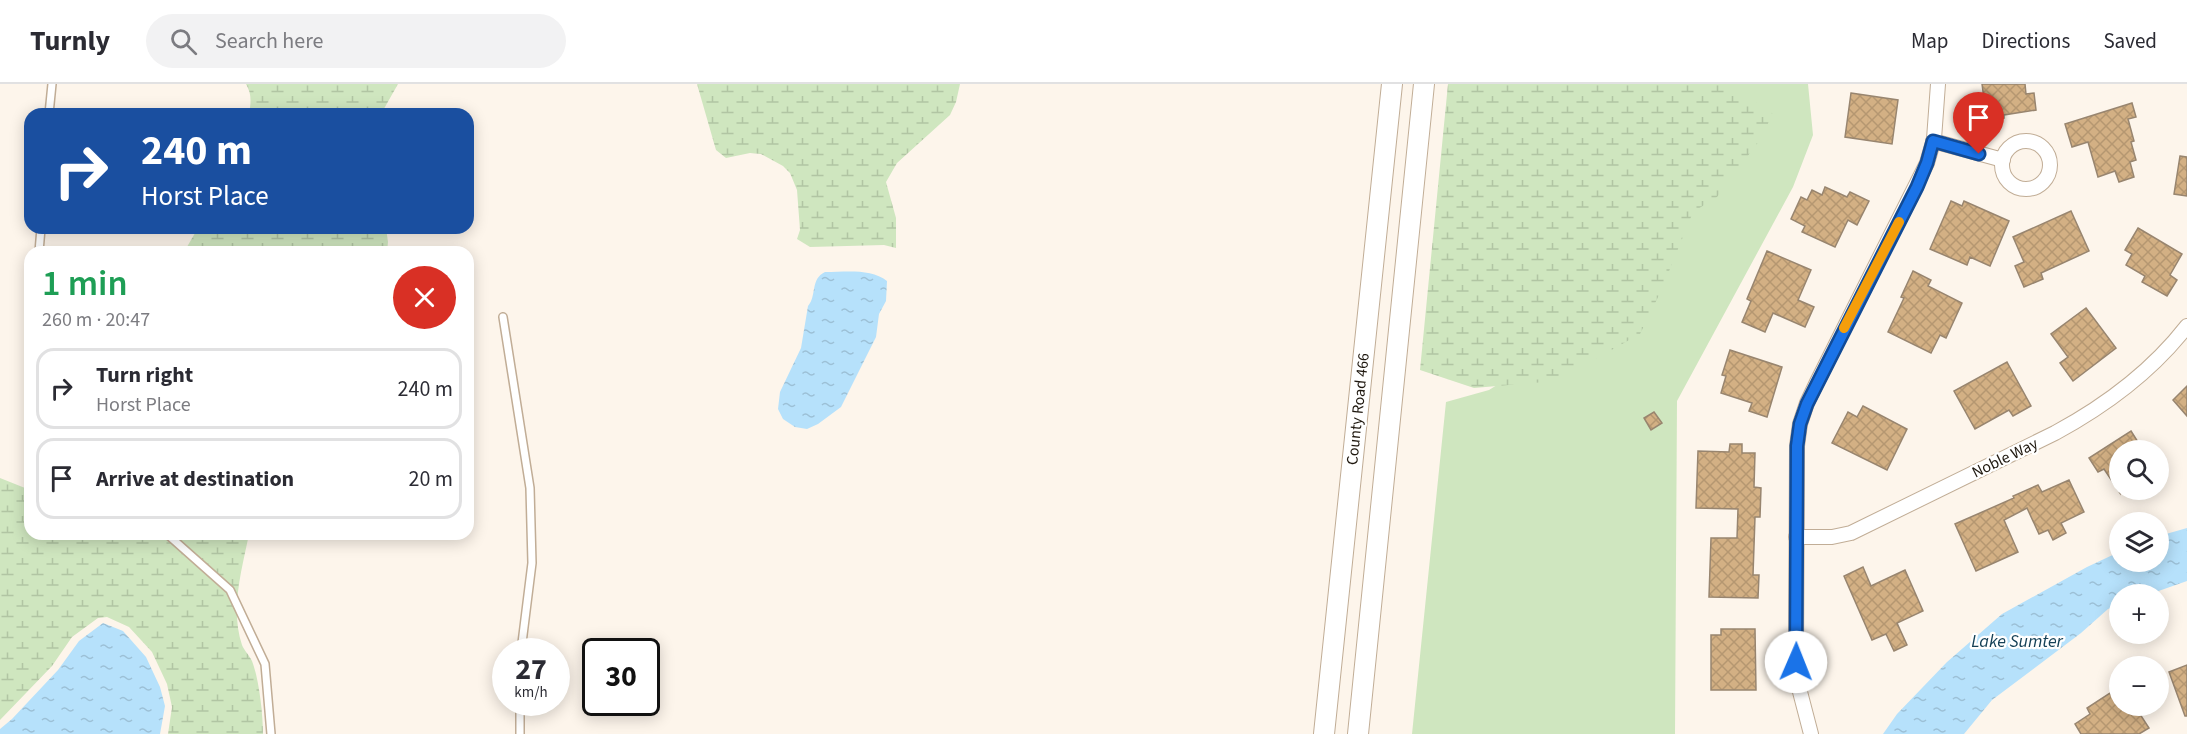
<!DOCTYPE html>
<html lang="en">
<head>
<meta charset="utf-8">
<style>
  :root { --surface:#fff; --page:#f2f2f3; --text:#2b2b33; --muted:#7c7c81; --line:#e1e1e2 }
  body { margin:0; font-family:"Source Sans 3",sans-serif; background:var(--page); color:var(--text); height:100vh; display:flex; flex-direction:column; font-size:22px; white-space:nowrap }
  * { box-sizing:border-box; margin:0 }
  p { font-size:20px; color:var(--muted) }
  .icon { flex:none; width:33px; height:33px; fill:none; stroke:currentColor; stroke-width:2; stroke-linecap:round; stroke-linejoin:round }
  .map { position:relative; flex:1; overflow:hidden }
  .drawer { position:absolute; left:24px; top:162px; width:450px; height:294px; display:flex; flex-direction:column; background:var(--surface); border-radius:18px; box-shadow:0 3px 15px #0003 }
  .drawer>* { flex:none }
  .top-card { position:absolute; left:24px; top:24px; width:450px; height:126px; border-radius:18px; box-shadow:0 3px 15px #0003; background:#1a4fa0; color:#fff; overflow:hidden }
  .tools { position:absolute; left:2109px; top:356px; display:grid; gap:12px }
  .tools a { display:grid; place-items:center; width:60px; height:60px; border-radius:50%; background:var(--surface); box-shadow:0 3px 15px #0003; font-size:30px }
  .speed { position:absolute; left:492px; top:554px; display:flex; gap:12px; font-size:30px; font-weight:700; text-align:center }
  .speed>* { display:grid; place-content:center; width:78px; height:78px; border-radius:50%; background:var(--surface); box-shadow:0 3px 15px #0003; line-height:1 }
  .speed small { font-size:15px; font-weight:400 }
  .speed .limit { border:3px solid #111; border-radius:9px; background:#fff; color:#111 }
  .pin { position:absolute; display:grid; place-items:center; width:51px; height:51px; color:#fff; margin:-62px -26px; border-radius:50% 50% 50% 0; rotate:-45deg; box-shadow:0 0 6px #0007 }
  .pin .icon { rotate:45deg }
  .me { position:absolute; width:66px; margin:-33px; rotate:1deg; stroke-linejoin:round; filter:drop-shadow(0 0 4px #0008) }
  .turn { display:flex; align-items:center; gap:21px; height:126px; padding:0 18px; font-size:27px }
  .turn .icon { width:78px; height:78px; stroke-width:2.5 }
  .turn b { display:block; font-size:42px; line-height:51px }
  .round { display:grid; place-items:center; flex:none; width:63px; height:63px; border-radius:32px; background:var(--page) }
  .head { display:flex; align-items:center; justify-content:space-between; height:102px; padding:0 18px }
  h1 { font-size:36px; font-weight:600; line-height:45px; color:#1e9e55 }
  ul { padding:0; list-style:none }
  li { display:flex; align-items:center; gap:18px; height:81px; margin:0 12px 9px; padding:0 6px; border:3px solid var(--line); border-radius:18px }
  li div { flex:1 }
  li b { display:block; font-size:22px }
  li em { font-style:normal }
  header { display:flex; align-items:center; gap:36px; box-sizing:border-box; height:84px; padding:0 30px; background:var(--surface); border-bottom:2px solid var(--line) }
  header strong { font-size:28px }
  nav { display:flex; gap:33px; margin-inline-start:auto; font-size:21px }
  .search { width:420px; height:54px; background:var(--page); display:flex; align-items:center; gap:15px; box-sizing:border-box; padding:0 21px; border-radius:33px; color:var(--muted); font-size:22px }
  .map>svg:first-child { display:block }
</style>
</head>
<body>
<header>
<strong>Turnly</strong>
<div class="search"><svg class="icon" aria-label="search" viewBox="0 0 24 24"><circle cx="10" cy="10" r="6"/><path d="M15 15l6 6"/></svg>Search here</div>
<nav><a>Map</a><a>Directions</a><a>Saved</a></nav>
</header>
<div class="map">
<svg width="2187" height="650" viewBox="0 0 2187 650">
  <defs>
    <pattern id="wetland-marsh" width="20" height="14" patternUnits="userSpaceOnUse" patternTransform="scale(1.5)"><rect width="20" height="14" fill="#cfe6bf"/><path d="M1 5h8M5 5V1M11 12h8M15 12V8" fill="none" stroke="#b1c5a3"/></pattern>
    <pattern id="water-ripples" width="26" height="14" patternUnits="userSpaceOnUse" patternTransform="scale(1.5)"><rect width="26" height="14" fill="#b6e1fb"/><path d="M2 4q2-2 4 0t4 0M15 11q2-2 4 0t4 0" fill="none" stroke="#9cc0d6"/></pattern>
    <pattern id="building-cross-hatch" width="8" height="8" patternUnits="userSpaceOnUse" patternTransform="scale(1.5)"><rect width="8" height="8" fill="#d3b084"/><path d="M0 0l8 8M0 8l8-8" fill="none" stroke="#b59771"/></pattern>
  </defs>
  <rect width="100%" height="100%" fill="#fdf5eb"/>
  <path fill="#cfe6bf" d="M1609,0h199l5,51 -20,52 -116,214 -2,333h-263l34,-332 43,-12 59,-37z"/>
  <g fill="url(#wetland-marsh)">
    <path d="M246,0h152l-17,30h-132c2,-11 3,-20 -3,-30z"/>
    <path d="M697,0h263l-4,18 -6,13 -53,48 -11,19 10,36v30l-12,-3 -74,2 -13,-8 3,-9 -3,-40 -7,-17 -7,-7 -22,-12 -11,-1 -24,5 -10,-8z"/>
    <path d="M1448,0h280l45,30 -14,27 -42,56 -24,15 -32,79 -21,43 -84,47 -82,7 -54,-18z"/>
    <path d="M198,144h188l2,14 -1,10h-203z"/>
    <path d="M0,394l30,12v44h219c-7,35 -19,75 -7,111 2,5 7,10 10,16 7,18 11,53 11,73h-95l4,-27 -5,-23 -15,-32 -23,-25 -22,-10 -9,1 -26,19 -20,29 -52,54z"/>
  </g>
  <g fill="url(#water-ripples)">
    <path d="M825,188c20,0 46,-4 62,9l-1,20 -7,13 -3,23 -35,70 -23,17 -11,5 -12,-2 -12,-8 -5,-10 2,-17 21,-44 7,-42c9,-10 2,-27 17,-34z"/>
    <path d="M2187,444v53l-37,13h-30l-1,11 -11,4 -27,24 -89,67 -28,34h-81l14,-20 50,-52 55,-48 85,-47 32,-15 1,9h38l1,-25z"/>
    <path d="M103,539l20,8 23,26 14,30 5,19 -5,28h-160v-5l12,-10 46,-49 21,-29z"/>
  </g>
  <g fill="url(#building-cross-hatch)" stroke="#98856f" stroke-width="1.5">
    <path d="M1982,0h43l1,10 8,-1 2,17 -32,5v3l-17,3z"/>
    <path d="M1851,9l47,7 -6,44 -47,-7z"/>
    <path d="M2132,19l4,14 -8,2 6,22 -3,1 5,18 -6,2 4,15 -15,5 -4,-11 -17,6 -10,-35 -16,5 -7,-23z"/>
    <path d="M2180,72l7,1v39l-13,-2z"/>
    <path d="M1825,103l22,10 3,-5 19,9 -12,24 -9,-5 -13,27 -33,-15 3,-6 -14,-7 10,-22 6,3 5,-10 10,5z"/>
    <path d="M1951,117l11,5 2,-5 45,20 -19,45 -20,-9 -3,8 -37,-16z"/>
    <path d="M2071,127l18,40 -48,22 2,6 -19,8 -9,-21 9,-4 -11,-25z"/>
    <path d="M2138,144l44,26 -12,21 7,5 -10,16 -25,-14 3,-6 -19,-11 6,-11 -7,-4z"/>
    <path d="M1767,167l44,19 -13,30 16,7 -9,20 -32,-14 -8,19 -23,-10 9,-21 -4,-2z"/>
    <path d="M1913,187l18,9 -3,6 34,17 -16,35 -6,-3 -9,18 -43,-21 16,-34 -3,-1z"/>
    <path d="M2086,224l30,40 -43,33 -13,-18 8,-6 -17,-23z"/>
    <path d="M1730,266l52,17 -15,50 -18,-6 3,-8 -31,-10 5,-17 -4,-1z"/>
    <path d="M2007,278l24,44 -18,10 -4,-6 -34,19 -21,-38z"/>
    <path d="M2187,302v30l-14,-16z"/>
    <path d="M1863,322l44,23 -20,41 -55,-27 16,-31 9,5z"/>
    <path d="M1654,328l8,11 -11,7 -7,-12z"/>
    <path d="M2131,347l12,19h-23v43l-16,-24 -6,3 -9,-14z"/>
    <path d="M1730,360h12v9h13l-1,34 7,1 -1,29h-5l-2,58h6l-1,23 -49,-1 2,-59h26l1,-29 -42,-1 2,-57 31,1z"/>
    <path d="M2069,396l15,32 -23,11 5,10 -13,7 -5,-10 -9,4 -12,-26 -23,12 14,32 -42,19 -21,-47 59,-26 -1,-2 25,-11 4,7z"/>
    <path d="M1863,483l8,19 34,-16 18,41 -26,12 10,22 -13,6 -8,-17 -14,6 -28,-64z"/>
    <path d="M1721,545h34l1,61h-45v-55h10z"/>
    <path d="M2187,581v51h-2l-16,-44z"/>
    <path d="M2110,609l8,12h16l15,23 -10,6h-58l-6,-10 15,-10 -3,-6z"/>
  </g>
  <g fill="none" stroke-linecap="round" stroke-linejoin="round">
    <defs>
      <g id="lane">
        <path d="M49,30l3,-30"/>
        <path d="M39,168l2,-24"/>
        <path d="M503,233l27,171 2,75 -11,88"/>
        <path d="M167,450l63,56 35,74 6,70"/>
        <path d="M520,650v-32"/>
      </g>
      <g id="street">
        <path d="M1933,57l70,19"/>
        <circle cx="2026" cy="81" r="24"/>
        <path d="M1796,453h36l19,-4 204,-100c50,-27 97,-62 132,-107"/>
        <path d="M1811,650l-12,-46 -3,-26 1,-216 3,-22 7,-21 10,-21 110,-219 7,-24 4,-55"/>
      </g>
      <g id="secondary">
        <path d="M1324,650l68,-650"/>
        <path d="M1358,650l66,-650"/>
      </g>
    </defs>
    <use href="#lane" stroke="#c1ad96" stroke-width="10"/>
    <use href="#street" stroke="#c1ad96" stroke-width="16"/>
    <use href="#secondary" stroke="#c1ad96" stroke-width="22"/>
    <use href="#lane" stroke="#fff" stroke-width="7"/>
    <use href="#street" stroke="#fff" stroke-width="14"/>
    <use href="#secondary" stroke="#fff" stroke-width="20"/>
  </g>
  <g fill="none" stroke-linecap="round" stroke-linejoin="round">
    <defs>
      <path id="route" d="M1796,578l1,-216 3,-22 7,-20 110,-217 10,-24 6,-22 46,13"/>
    </defs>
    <use href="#route" stroke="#114b97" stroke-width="15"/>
    <use href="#route" stroke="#1a73e8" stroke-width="10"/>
    <path stroke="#f59e0b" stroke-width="10" d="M1844,244l55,-106"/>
  </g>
  <g text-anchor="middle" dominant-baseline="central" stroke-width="4.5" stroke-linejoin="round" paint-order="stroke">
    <g font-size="16" fill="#1e170e" stroke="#fff">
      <text transform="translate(1358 325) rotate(-84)">County Road 466</text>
      <text transform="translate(2005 374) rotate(-26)">Noble Way</text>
    </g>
    <g font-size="18" font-style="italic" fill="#154157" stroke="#fff">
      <text x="2017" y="557">Lake Sumter</text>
    </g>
  </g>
</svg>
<div class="tools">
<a><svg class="icon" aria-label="search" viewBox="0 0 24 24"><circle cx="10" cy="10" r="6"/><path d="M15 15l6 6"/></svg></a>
<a><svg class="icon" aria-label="layers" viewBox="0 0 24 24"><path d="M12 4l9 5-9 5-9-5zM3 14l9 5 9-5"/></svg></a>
<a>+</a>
<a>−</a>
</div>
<div class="speed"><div>27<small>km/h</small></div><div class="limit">30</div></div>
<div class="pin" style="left:1979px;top:70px;background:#d93025"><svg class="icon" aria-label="arrive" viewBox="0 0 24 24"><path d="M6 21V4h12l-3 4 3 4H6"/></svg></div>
<svg class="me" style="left:1796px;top:578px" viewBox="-20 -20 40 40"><circle r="19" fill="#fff"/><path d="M0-13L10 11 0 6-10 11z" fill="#1a73e8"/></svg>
<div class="top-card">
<div class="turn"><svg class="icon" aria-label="right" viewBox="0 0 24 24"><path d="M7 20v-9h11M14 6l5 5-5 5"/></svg><div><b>240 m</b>Horst Place</div></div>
</div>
<section class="drawer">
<div class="head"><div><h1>1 min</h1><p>260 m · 20:47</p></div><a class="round" style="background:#d93025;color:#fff"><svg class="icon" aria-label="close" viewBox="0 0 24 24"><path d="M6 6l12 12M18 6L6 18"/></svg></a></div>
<ul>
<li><svg class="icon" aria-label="right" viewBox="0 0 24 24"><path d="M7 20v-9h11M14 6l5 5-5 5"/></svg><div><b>Turn right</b><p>Horst Place</p></div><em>240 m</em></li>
<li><svg class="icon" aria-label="arrive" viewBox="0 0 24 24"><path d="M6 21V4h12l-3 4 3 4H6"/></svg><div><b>Arrive at destination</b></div><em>20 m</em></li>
</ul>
</section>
</div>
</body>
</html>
